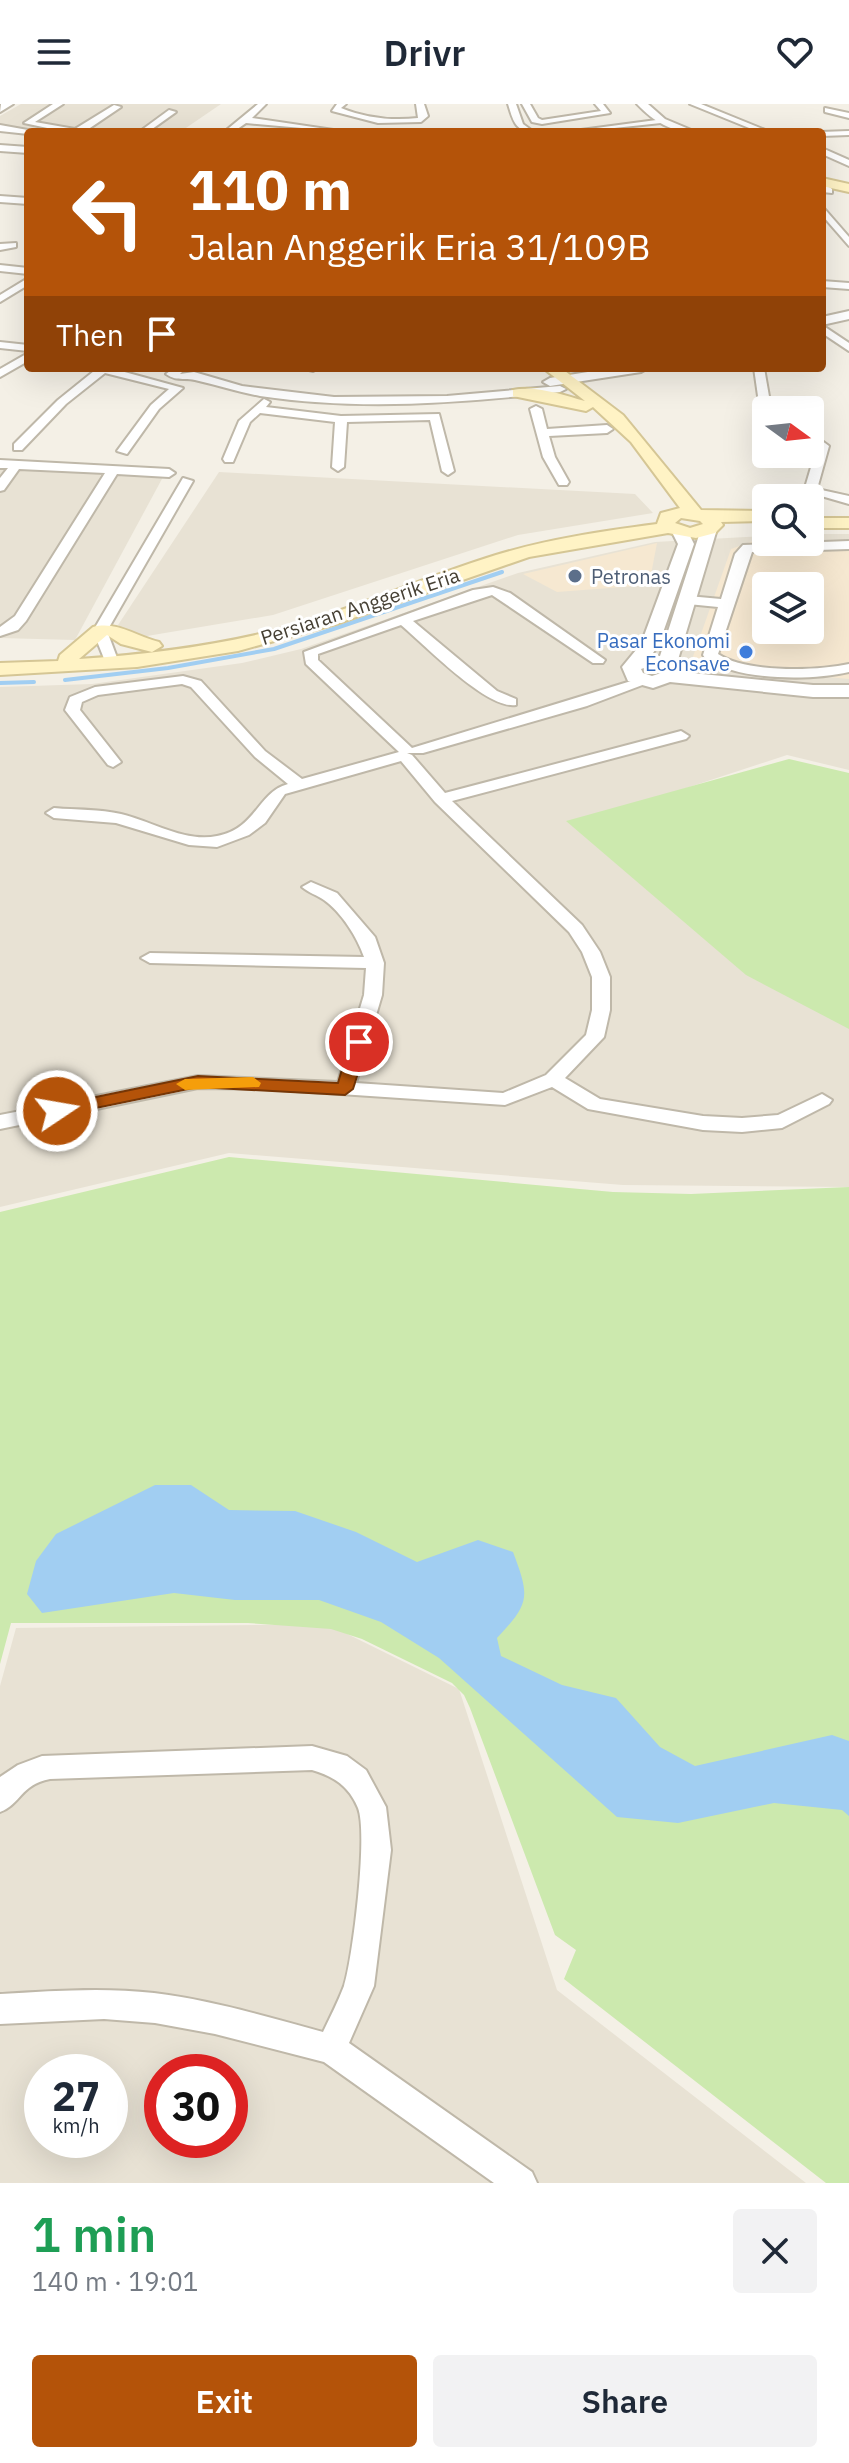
<!DOCTYPE html>
<html lang="en">
<head>
<meta charset="utf-8">
<style>
  :root { --surface:#fff; --page:#f2f2f3; --text:#1f2937; --muted:#747a83; --accent:#b45309 }
  body { margin:0; font-family:"IBM Plex Sans",sans-serif; background:var(--page); color:var(--text); height:100vh; display:flex; flex-direction:column; font-size:30px; white-space:nowrap }
  * { box-sizing:border-box; margin:0 }
  p { font-size:26px; color:var(--muted) }
  .icon { flex:none; width:44px; height:44px; fill:none; stroke:currentColor; stroke-width:2; stroke-linecap:round; stroke-linejoin:round }
  .map { position:relative; height:2079px; overflow:hidden }
  .sheet { display:flex; flex-direction:column; background:var(--surface); flex:1 }
  .sheet>* { flex:none }
  .hud { position:absolute; left:24px; top:24px; width:802px; height:244px; border-radius:8px; box-shadow:0 8px 32px #0002; background:#b45309; color:#fff; overflow:hidden }
  .needle { width:52px; rotate:105deg }
  .buttons { position:absolute; left:752px; top:292px; display:grid; gap:16px }
  .buttons a { display:grid; place-items:center; width:72px; height:72px; border-radius:8px; background:var(--surface); box-shadow:0 8px 32px #0002; font-size:40px }
  .speed { position:absolute; left:24px; top:1950px; display:flex; gap:16px; font-size:40px; font-weight:700; text-align:center }
  .speed>* { display:grid; place-content:center; width:104px; height:104px; border-radius:50%; background:var(--surface); box-shadow:0 8px 32px #0002; line-height:1 }
  .speed small { font-size:20px; font-weight:400 }
  .speed .limit { border:12px solid #d22; background:#fff; color:#111 }
  .pin { position:absolute; display:grid; place-items:center; width:68px; height:68px; color:#fff; margin:-34px; border:4px solid #fff; border-radius:50%; box-shadow:0 2px 8px #0007 }
  .me { position:absolute; width:88px; margin:-44px; rotate:78deg; stroke-linejoin:round; filter:drop-shadow(0 0 6px #0008) }
  .turn { display:flex; align-items:center; gap:28px; height:168px; padding:0 32px; font-size:36px }
  .turn .icon { width:104px; height:104px; stroke-width:2.5 }
  .turn b { display:block; font-size:56px; line-height:68px }
  .then { display:flex; align-items:center; height:76px; padding:0 32px; background:#0003; gap:16px; font-size:30px }
  .round { display:grid; place-items:center; flex:none; width:84px; height:84px; border-radius:8px; background:var(--page) }
  .summary { display:flex; align-items:center; justify-content:space-between; height:136px; padding:0 32px }
  h1 { font-size:48px; font-weight:600; line-height:60px; color:#1e9e55 }
  .primary-button { display:flex; gap:16px; margin-top:auto; padding:16px 32px }
  .primary-button a { flex:1; height:92px; border-radius:8px; background:var(--accent); color:#fff; font-size:32px; font-weight:600; line-height:92px; text-align:center }
  .primary-button a+a { background:var(--page); color:var(--text) }
  header { display:flex; justify-content:space-between; align-items:center; height:104px; padding:0 32px; background:var(--surface); font-size:36px; font-weight:600 }
  .map>svg:first-child { display:block }
</style>
</head>
<body>
<header><svg class="icon" aria-label="menu" viewBox="0 0 24 24"><path d="M4 6h16M4 12h16M4 18h16"/></svg>Drivr<svg class="icon" aria-label="heart" viewBox="0 0 24 24"><path d="M12 20l-8-8c-3-5 5-10 8-4 3-6 11-1 8 4z"/></svg></header>
<div class="map">
<svg width="849" height="2079" viewBox="0 0 849 2079">
  <rect width="100%" height="100%" fill="#f4f0e6"/>
  <g fill="#e8e2d4" fill-rule="evenodd">
    <path d="M21,0h200l-41,28h-118l-62,-7v-9z"/>
    <path d="M0,364l163,9 -88,163 -75,-2z"/>
    <path d="M219,368l416,22 18,19 -135,22 -245,80 -138,23 -17,-13z"/>
    <path d="M810,430h39v236l-62,-15 -207,68 269,197v167l-226,-2 -394,-32 -229,54v-520l92,-3 150,-21 59,-14 217,-76 137,-31 111,-6v6h44zM766,482h44v44h-44z"/>
    <path d="M327,1520l132,65 98,301 249,193h-806v-497l16,-58zM42,1968h68v68h-68zM162,1968h68v68h-68z"/>
  </g>
  <g fill="#f6e8d1" fill-rule="evenodd">
    <path d="M756,436l93,2v137l-159,-14 41,-116zM766,482h44v44h-44z"/>
    <path d="M657,439l-8,42 -92,7 -34,-18z"/>
  </g>
  <g fill="#cce9ae">
    <path d="M789,655l60,14v256l-103,-54 -180,-154z"/>
    <path d="M229,1053l384,35 78,2 158,-7v996h-23l-262,-204 12,-29 -21,-15 -85,-227 -6,-13 -12,-12 -90,-44 -31,-10 -83,-6h-237l-11,41v-452z"/>
  </g>
  <path fill="#a1cef2" d="M155,1381h36l38,25 66,1 61,21 61,30 61,-22 35,12c17,45 17,51 -16,86l4,18 61,29 54,13 44,49 35,19 137,-31 17,6v75l-7,-6 -68,-7 -96,20 -61,-6 -178,-159 -58,-36 -62,-22h-84l-61,-7 -132,20 -15,-19 9,-33 20,-27z"/>
  <g fill="none" stroke-linecap="round" stroke-linejoin="round">
    <g stroke="#a1cef2" stroke-width="4">
      <path d="M65,576l103,-12 106,-19 228,-77"/>
      <path d="M0,579l34,-1"/>
    </g>
    <defs>
      <g id="minor">
        <path d="M53,0h10l-28,18 40,7 39,-24 7,2 -37,25h-18l-42,-9z"/>
        <path d="M258,0h8l-14,14 95,14 -101,-9 -13,9h-9z"/>
        <path d="M337,0h9l-5,4c25,10 51,13 77,10l-2,-14h8l4,12 -7,6 -43,1 -46,-12z"/>
        <path d="M508,0h8l7,20 11,8c-19,0 -21,-12 -26,-28z"/>
        <path d="M522,0h8l8,14 4,2 59,-9 -6,-7h8l7,9 -68,11 -10,-2z"/>
        <path d="M690,0h11l69,28h-11z"/>
        <path d="M825,4l24,5v5l-24,-6z"/>
        <path d="M169,6l7,2 -28,20h-9z"/>
        <path d="M664,15l-3,4 -84,9 4,-2z"/>
        <path d="M849,27v4l-27,1 -2,-4z"/>
        <path d="M0,41l28,2v6l-28,-2z"/>
        <path d="M822,44l27,12v6l-27,-12z"/>
        <path d="M0,92l28,2v6l-28,-2z"/>
        <path d="M822,102l27,31v9l-27,-31z"/>
        <path d="M16,139v4l-16,3v-6z"/>
        <path d="M0,161l28,3v6l-28,-3z"/>
        <path d="M28,174v7l-28,17v-7z"/>
        <path d="M822,177l27,2v6l-27,-2z"/>
        <path d="M822,221l27,18v8l-27,-18z"/>
        <path d="M0,238l28,3v6l-28,-3z"/>
        <path d="M28,249v8l-28,16v-8z"/>
        <path d="M92,264h18l73,20 -24,21 -32,45 -10,-3 34,-46 18,-16 -64,-16 -39,31 -44,46h-8v-6l44,-44 36,-29z"/>
        <path d="M174,264h12l-6,6 14,-2 48,14 92,11 113,-1 113,-10 6,3 -6,3c-100,11 -200,19 -300,4 -22,-4 -43,-11 -65,-16 -11,-3 -18,2 -29,-6z"/>
        <path d="M301,264h17l-5,3z"/>
        <path d="M754,264h10l6,34 10,8h-13l-8,-7z"/>
        <path d="M264,295l6,3 -4,5 75,9 98,-2 15,57 -6,4 -6,-4 -12,-51 -83,2 -3,45 -6,4 -6,-4 3,-45 -75,-9 -10,9 -17,40h-8l-2,-3 16,-38z"/>
        <path d="M536,302l6,3 5,20 60,-4 6,4 -6,4 -58,3 6,21 14,25 -2,3h-8l-16,-28 -13,-48z"/>
        <path d="M810,328l19,14 -12,43 32,7v8l-45,-13 13,-44 -7,-5z"/>
        <path d="M0,356l169,9 6,4 -6,4 -52,-3 -91,147 -8,9 -18,6v-9l15,-11 90,-143 -86,-4 -15,21 -4,1v-13l8,-10h-8z"/>
        <path d="M183,374l10,3 -86,150 12,32 -7,4 -5,-1 -14,-35z"/>
        <path d="M849,437v8l-97,3 -34,102c28,19 99,17 131,10v8c-38,9 -112,9 -144,-14l-2,-3 15,-48 -30,-3 -7,-4 7,-4 33,3 14,-45 8,-9z"/>
        <path d="M493,483l17,6 95,67 -2,3h-10l-101,-68 -79,26 84,70 19,8v6c-29,5 -92,-61 -115,-80l-83,29v6l94,88 229,-70 5,-1 7,4 -66,25 -164,47h-16l5,2 33,38 236,-62 8,5 -3,3 -234,62 130,124 18,27 10,25v33l-6,27 -39,41 35,21 103,17 39,2 36,-3 44,-21 10,6 -3,4 -47,24 -40,4 -39,-2 -115,-21 -36,-22 -47,18 -240,-16 -67,-1 -198,41v-14l198,-39 140,6 26,-87 2,-27 -216,-5 -9,-5 9,-5 214,4c-7,-20 -22,-44 -40,-57 -7,-5 -15,-7 -22,-13l9,-5 26,11 38,44 9,26 -2,32 -26,88 147,10 43,-18 40,-40 6,-25v-33l-10,-25 -13,-20 -134,-130 -34,-41 -116,33 -20,29 -16,12 -32,12 -28,-2 -73,-22 -62,-5 -8,-5 8,-5c22,2 46,1 67,6 30,7 65,29 96,22 39,-7 41,-44 71,-52l-33,-27 -64,-70 -9,-3 -84,11 -16,7 -2,8 41,52 -8,5 -5,-2 -43,-55 5,-13 25,-10 88,-11 18,5 64,70 37,28 97,-27 -93,-88 -2,-12 169,-62z"/>
        <path d="M312,1642l35,10 19,14 20,37 5,43 -17,136 -25,57 183,129 5,11h-43l-170,-121 -109,-28 -60,-11 -51,-4 -104,5v-30c51,-3 103,-7 154,-1 58,7 114,24 169,39 7,-15 15,-30 21,-46 9,-28 24,-152 14,-178 -9,-22 -25,-32 -46,-38l-262,9c-30,6 -29,25 -50,33v-35l18,-12 24,-9z"/>
      </g>
      <g id="tertiary">
        <path d="M13,0l-13,8 1,-8z"/>
        <path d="M637,0h11l17,15 31,13c-25,0 -42,-10 -59,-28z"/>
        <path d="M0,21l39,7h-11v2l-28,-3z"/>
        <path d="M822,78l10,7v4l-10,-1z"/>
        <path d="M849,207v8l-27,6v-8z"/>
        <path d="M613,264h35l-7,4 -91,14 -7,-4 7,-4z"/>
        <path d="M709,420l8,5 -40,134 5,9 131,13h36v12h-36l-143,-15 -17,6 -25,-7 -6,-14 19,-23 37,-100 -6,-12 8,-5 6,1 8,16 -35,100 -8,12h9l41,-127zM647,563l17,5 -12,4 -9,-3 -2,-4z"/>
      </g>
      <g id="secondary">
        <path d="M822,74l27,6v8l-27,-6z"/>
        <path d="M543,264h18l62,47 78,95 65,1v10l-45,1 2,3 -8,8 -19,5 -28,-5 -139,24 -193,67 -98,27 -101,16 -137,8v-12l58,-2 2,-6 33,-28c24,-6 42,9 66,15l3,4 -10,6 -31,-8 -14,-9 -28,24c72,-5 145,-14 216,-34 68,-20 133,-49 201,-70 52,-16 107,-24 161,-31l4,-11 19,-5 -49,-66 -38,-35 -7,4 -73,-15v-6c24,-5 50,5 72,11zM681,414l19,3 3,3 -13,4 -15,-5z"/>
        <rect x="810" y="414" width="39" height="10"/>
      </g>
    </defs>
    <use href="#minor" stroke="#bfb8a9" stroke-width="4"/>
    <use href="#tertiary" stroke="#bfb8a9" stroke-width="4"/>
    <use href="#secondary" stroke="#d5c695" stroke-width="4"/>
    <use href="#minor" fill="#fff" fill-rule="evenodd"/>
    <use href="#tertiary" fill="#fff" fill-rule="evenodd"/>
    <use href="#secondary" fill="#fff3c5" fill-rule="evenodd"/>
  </g>
  <path fill="#b45309" stroke="#753606" stroke-width="2" d="M359,933l9,5 -15,47 -8,6 -147,-8 -141,29 -9,-5 9,-6 141,-29 140,7 12,-41z"/>
  <path fill="#f59e0b" d="M253,973l8,6 -2,4 -74,3 -9,-6 9,-5z"/>
  <circle fill="#5c6f8a" stroke="#fff" stroke-width="3" cx="575" cy="472" r="8"/>
  <circle fill="#3f7fe0" stroke="#fff" stroke-width="3" cx="746" cy="548" r="8"/>
  <g text-anchor="middle" dominant-baseline="central" stroke-width="6" stroke-linejoin="round" paint-order="stroke">
    <g font-size="20" fill="#4e5e75" stroke="#fff" text-anchor="start">
      <text x="591" y="472">Petronas</text>
    </g>
    <g font-size="20" fill="#474135" stroke="#fff">
      <text transform="translate(360 502) rotate(-18)">Persiaran Anggerik Eria</text>
    </g>
    <g font-size="20" fill="#366cbe" stroke="#fff" text-anchor="end">
      <text x="730" y="536">Pasar Ekonomi<tspan x="730" dy="23">Econsave</tspan></text>
    </g>
  </g>
</svg>
<div class="buttons">
<a><svg class="needle" viewBox="-14 -14 28 28"><path d="M0-13l5 13h-10z" fill="#e53935"/><path d="M0 13l5-13h-10z" fill="#747a83"/></svg></a>
<a><svg class="icon" aria-label="search" viewBox="0 0 24 24"><circle cx="10" cy="10" r="6"/><path d="M15 15l6 6"/></svg></a>
<a><svg class="icon" aria-label="layers" viewBox="0 0 24 24"><path d="M12 4l9 5-9 5-9-5zM3 14l9 5 9-5"/></svg></a>
</div>
<div class="speed"><div>27<small>km/h</small></div><div class="limit">30</div></div>
<div class="pin" style="left:359px;top:938px;background:#d93025"><svg class="icon" aria-label="arrive" viewBox="0 0 24 24"><path d="M6 21V4h12l-3 4 3 4H6"/></svg></div>
<svg class="me" style="left:57px;top:1007px" viewBox="-20 -20 40 40"><circle r="17" fill="#b45309" stroke="#fff" stroke-width="3"/><path d="M0-11L8 9 0 5-8 9z" fill="#fff"/></svg>
<div class="hud">
<div class="turn"><svg class="icon" aria-label="left" viewBox="0 0 24 24"><path d="M17 20v-9H6M10 6l-5 5 5 5"/></svg><div><b>110 m</b>Jalan Anggerik Eria 31/109B</div></div>
<div class="then">Then<svg class="icon" aria-label="arrive" viewBox="0 0 24 24"><path d="M6 21V4h12l-3 4 3 4H6"/></svg></div>
</div>
</div>
<section class="sheet">
<div class="summary"><div><h1>1 min</h1><p>140 m · 19:01</p></div><a class="round"><svg class="icon" aria-label="close" viewBox="0 0 24 24"><path d="M6 6l12 12M18 6L6 18"/></svg></a></div>
<div class="primary-button"><a>Exit</a><a>Share</a></div>
</section>
</body>
</html>
